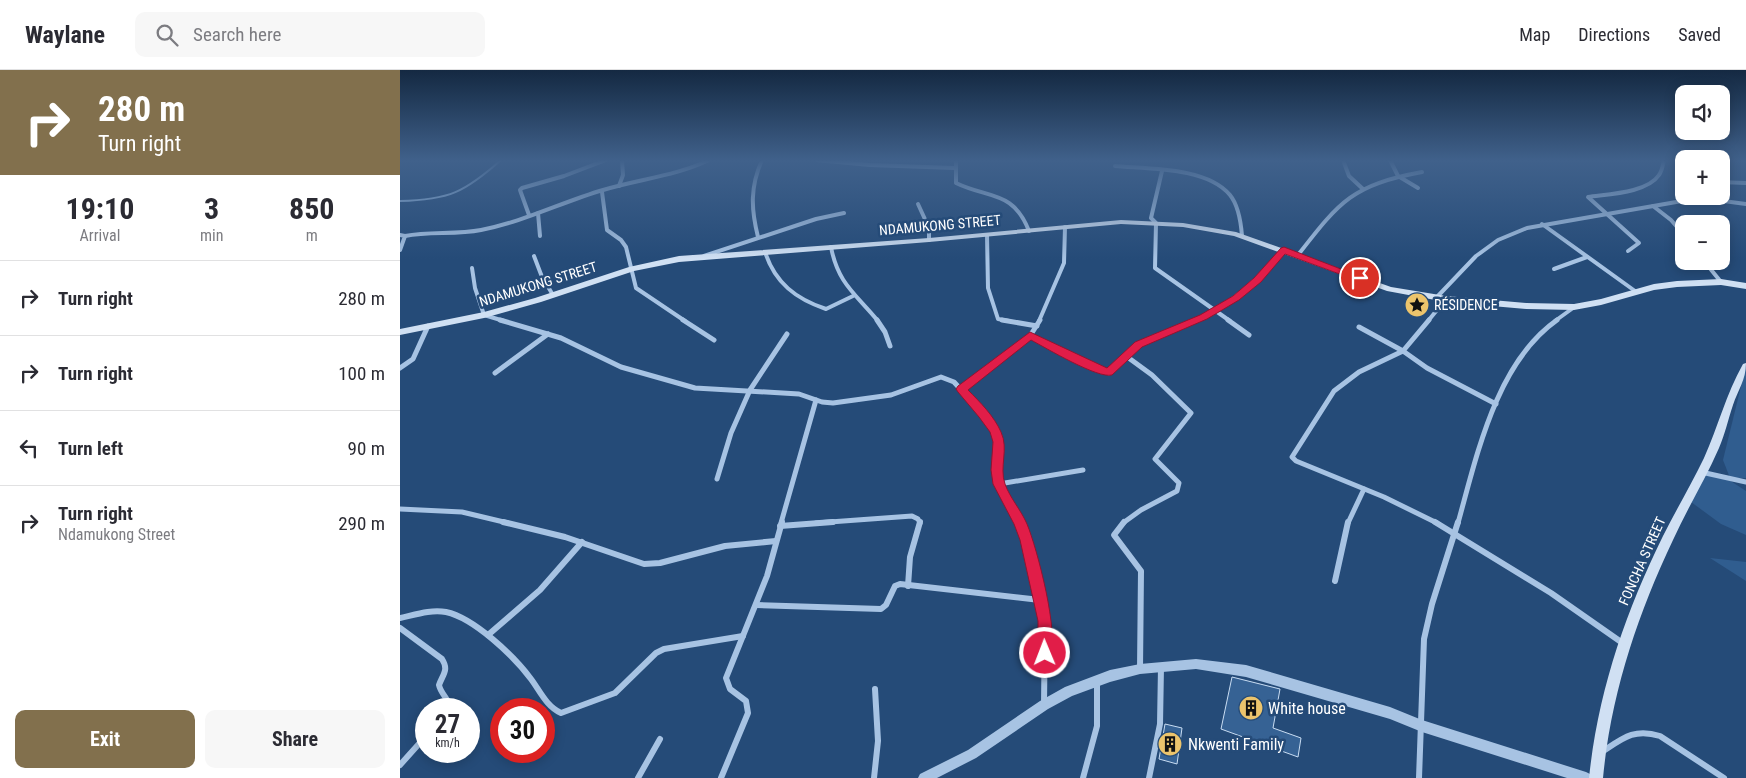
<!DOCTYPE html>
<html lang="en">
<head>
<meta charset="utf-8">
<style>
  :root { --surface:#fff; --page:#f7f7f7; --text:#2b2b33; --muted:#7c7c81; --line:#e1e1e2; --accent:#82704d }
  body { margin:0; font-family:"Roboto Condensed",sans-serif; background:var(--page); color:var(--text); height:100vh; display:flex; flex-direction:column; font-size:19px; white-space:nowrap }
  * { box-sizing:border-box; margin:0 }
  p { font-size:16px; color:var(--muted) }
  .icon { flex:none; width:28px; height:28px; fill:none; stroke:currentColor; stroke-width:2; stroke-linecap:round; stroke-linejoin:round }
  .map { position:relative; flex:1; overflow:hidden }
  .panel { display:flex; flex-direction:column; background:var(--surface); width:400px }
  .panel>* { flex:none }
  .banner { background:#82704d; color:#fff; overflow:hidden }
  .buttons { position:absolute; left:1275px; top:15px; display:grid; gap:10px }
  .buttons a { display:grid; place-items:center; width:55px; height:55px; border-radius:10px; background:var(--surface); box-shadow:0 2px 12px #0003; font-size:25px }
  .speed { position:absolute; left:15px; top:628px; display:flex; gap:10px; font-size:25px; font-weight:700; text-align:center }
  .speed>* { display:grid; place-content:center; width:65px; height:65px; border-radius:50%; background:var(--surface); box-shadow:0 2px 12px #0003; line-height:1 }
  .speed small { font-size:12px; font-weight:400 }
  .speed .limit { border:8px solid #d22; background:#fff; color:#111 }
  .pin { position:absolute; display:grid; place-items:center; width:42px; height:42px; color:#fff; margin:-21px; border:2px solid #fff; border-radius:50%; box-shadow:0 1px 5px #0007 }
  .me { position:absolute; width:55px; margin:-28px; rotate:359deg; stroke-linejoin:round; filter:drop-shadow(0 0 4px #0008) }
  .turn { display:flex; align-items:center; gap:18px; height:105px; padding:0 15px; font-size:22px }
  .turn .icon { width:65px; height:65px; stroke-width:2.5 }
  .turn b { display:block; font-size:35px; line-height:42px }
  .eta { display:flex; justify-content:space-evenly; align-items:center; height:85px; text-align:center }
  .eta b { font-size:30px; font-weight:700; line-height:35px }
  .primary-button { display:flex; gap:10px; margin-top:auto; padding:10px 15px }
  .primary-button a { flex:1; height:58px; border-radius:10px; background:var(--accent); color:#fff; font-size:20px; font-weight:700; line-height:58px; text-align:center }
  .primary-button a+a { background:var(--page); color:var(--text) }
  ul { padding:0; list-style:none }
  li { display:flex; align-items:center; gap:15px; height:75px; padding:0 15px; border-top:1px solid var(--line) }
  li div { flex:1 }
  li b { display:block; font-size:19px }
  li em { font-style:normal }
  header { display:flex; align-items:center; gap:30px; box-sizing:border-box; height:70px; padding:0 25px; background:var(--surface); border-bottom:1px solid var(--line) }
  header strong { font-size:24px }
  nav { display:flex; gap:28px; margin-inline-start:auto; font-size:18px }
  .search { width:350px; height:45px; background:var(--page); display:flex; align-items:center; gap:12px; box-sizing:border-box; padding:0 18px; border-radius:10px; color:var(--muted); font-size:19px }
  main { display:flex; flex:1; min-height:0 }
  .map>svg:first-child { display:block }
</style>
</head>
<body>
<header>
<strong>Waylane</strong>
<div class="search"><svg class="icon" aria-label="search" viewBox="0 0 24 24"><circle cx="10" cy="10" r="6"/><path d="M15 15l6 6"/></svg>Search here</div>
<nav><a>Map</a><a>Directions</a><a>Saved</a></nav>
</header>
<main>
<section class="panel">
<div class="banner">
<div class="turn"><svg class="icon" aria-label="right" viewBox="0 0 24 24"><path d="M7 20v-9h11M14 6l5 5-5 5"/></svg><div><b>280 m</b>Turn right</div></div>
</div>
<div class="eta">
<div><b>19:10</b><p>Arrival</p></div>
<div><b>3</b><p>min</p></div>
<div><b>850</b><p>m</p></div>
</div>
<ul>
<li><svg class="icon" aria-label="right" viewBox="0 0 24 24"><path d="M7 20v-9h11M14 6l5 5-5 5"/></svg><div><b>Turn right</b></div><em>280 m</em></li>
<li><svg class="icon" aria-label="right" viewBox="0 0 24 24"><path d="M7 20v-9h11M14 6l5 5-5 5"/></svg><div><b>Turn right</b></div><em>100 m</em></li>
<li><svg class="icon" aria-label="left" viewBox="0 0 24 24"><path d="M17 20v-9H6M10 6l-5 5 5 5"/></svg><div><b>Turn left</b></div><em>90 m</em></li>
<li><svg class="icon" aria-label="right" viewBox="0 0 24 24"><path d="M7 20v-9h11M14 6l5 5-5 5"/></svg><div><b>Turn right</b><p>Ndamukong Street</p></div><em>290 m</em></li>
</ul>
<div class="primary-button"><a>Exit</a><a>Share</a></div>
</section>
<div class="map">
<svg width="1346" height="708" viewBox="0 0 1346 708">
  <rect width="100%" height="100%" fill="#254b78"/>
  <g fill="#305d8f">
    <path d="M1346,296v112h-16l-7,-18z"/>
    <path d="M1301,402l22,4 23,15v44l-25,-11 -34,-25z"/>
    <path d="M1310,488l36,4v19z"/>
  </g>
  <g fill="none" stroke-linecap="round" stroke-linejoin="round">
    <path stroke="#9cbee3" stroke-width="2" d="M0,131c49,-1 65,-9 101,-41"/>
  </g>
  <g fill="#366294" stroke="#c9ddf3">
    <path d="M832,607l48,12 -7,39 28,10 -3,19 -77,-28z"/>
    <path d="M765,654l17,4 -5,36 -18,-5z"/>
  </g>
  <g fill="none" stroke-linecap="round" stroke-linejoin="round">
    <g stroke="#a7c3e3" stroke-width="4">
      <path d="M416,90l54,5 85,3"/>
      <path d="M556,90v23c33,16 57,7 73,48"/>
      <path d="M943,90l6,16 14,13"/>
      <path d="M990,90l8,16 20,12"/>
      <path d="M715,96c34,3 92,1 115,29 9,11 11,28 12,41"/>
      <path d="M762,101l-11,47 5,5 -1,45 75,53"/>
      <path d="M1321,112l25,1"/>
      <path d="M219,116l4,-11 -1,-15"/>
      <path d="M202,122l5,38 14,10 5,7 10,41 49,33"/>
      <path d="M518,134l11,24v12"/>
      <path d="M1253,136l18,14 13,15"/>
      <path d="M138,143l2,23"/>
      <path d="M129,145l-9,-25 2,-2 42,-12 42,-16"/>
      <path d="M1142,154l93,67"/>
      <path d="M0,165l5,1 -5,14"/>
      <path d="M587,165l1,53 10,31 11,2"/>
      <path d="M5,166c25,-5 50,-1 76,-6 42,-8 81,-28 122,-40 36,-11 73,-14 106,-30"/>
      <path d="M358,167c-7,-28 -8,-50 4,-77"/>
      <path d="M431,177c7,37 25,47 47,74"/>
      <path d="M1228,181l11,-8 -51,-46c20,-3 59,-4 71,-22 3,-4 4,-10 5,-15"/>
      <path d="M365,182c10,31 31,47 61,57l27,-13"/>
      <path d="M898,185c42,-54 54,-70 124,-83"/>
      <path d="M134,186l8,21 11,18"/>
      <path d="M304,186l112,-37 28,-6"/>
      <path d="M1304,191l17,21"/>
      <path d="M72,198l3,20 9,27 20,6"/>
      <path d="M1154,199l33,-12"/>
      <path d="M1036,228l40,-42 22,-16 29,-12 155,-27 34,-1 30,4"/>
      <path d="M639,251l25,-58 1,-36"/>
      <path d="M794,251c37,-16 63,-41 90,-71"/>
      <path d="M1028,251l18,-22"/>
      <path d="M1155,251l18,-13"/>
    </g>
    <g stroke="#a7c3e3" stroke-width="5">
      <path d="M100,250l61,18 60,29 74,21 104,6 23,8 11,1 58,-8 50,-18 13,5 29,32 12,17 4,11 -2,28 2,14 21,39"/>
      <path d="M283,250l31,20"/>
      <path d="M477,250l8,12 5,14"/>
      <path d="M602,250l35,6"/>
      <path d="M828,250l21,15"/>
      <path d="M1029,250l-26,31 -44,21 -25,19 -42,66 4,4 88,36 53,26"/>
      <path d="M959,257l44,24 24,17 69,36"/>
      <path d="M630,266l79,37 29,-29 59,-24"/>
      <path d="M0,298l13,-9 15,-33"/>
      <path d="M95,303l53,-39"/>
      <path d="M562,319l68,-53 10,-16"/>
      <path d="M1301,402l45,10"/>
      <path d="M317,409l14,-46 19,-43 37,-56"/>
      <path d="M599,414l84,-14"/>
      <path d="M0,439l62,3 46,11"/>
      <path d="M381,453l35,-123"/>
      <path d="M416,453l96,-7 6,3 2,4"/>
      <path d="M723,453l18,-13 36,-19 2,-8 -24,-24 36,-46 -39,-38 -26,-19"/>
      <path d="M948,453l16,-34"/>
      <path d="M1058,453c19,-68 38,-160 99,-203"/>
    </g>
    <g stroke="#a7c3e3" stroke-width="6">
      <path d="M103,452l62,15 79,27 16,-1 65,-17 51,-5"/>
      <path d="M619,452l7,18 19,81 -1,83"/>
      <path d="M724,452l-10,13 27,36 -1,98"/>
      <path d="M1035,452l116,71 73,51"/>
      <path d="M380,456l53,-4"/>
      <path d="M935,511l13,-59"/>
      <path d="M508,516l2,-29 10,-35"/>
      <path d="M356,535l125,4 5,-4 9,-19 5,-2 140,16"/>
      <path d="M0,548c14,-3 31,-9 46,-6 28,6 68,44 85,67 9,12 15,27 30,34l54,-20 41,-40 8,-4 79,-13"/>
      <path d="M0,558l42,31c7,11 1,15 -3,26 2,10 11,14 11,24"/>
      <path d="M88,565l52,-45 42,-48"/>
      <path d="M1202,682c21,-14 32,-24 58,-16l64,42"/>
      <path d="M0,695l26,-29"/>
      <path d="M238,708l22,-39"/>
      <path d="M321,708l27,-65 -2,-12 -16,-12 -4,-11 41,-102 15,-54"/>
      <path d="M474,708l4,-37 -3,-52"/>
      <path d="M683,708l14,-52v-45"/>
      <path d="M749,708l11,-54 1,-57"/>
      <path d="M1019,708l5,-139 8,-35 26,-82"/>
    </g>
    <path fill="#a7c3e3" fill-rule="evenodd" d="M796,589l50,6 144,42 32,13 164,52 4,2 2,4h-25l-145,-46 -32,-13 -144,-42 -50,-8 -56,5 -30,8 -38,14 -24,13 -72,49 -39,20h-19l2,-4 48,-24 72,-49 25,-14 45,-17 30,-6z"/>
    <g fill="#d0e0f3" fill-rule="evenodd">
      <path d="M721,150l62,3 53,9 155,55 55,9 80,7 48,1 27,-5 53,-15 23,-3 44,-2 25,4v6l-25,-4 -44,2 -23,3 -53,15 -27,5 -48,-1 -80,-7 -59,-11 -153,-55 -51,-9 -62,-3 -192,18 -250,20 -45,9 -93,31 -57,16 -84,17v-6l84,-17 51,-14 94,-31 50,-11 250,-18z"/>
      <path d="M1346,293c0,17 -8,27 -13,42 -5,15 -8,29 -14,43 -14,32 -32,61 -46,92 -36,76 -62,154 -70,238h-14c9,-86 36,-165 74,-242 13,-26 28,-51 41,-78 14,-31 22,-64 39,-94z"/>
    </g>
  </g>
  <linearGradient id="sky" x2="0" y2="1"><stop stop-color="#142942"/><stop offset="0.48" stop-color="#40618b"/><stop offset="1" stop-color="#40618b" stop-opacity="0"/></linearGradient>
  <rect width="1346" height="189" fill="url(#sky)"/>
  <path fill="#e11d48" stroke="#92132f" d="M884,177l80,31 -1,2h-7l-71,-26 -24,28 -22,18 -32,19 -65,28 -30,28c-14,4 -66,-27 -81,-35l-63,50c12,12 26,26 33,42 8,17 -2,35 4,52 5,14 16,26 22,40 10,24 33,111 23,134l-5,2 -5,-2 -2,-5v-32l-18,-81 -6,-16 -21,-40 -2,-14 2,-28 -3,-10 -11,-15 -21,-25 -2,-3 2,-3 72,-54 77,36 28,-26 65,-27 33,-19 21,-18 27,-30z"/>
  <defs>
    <symbol id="sight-disc" viewBox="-11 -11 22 22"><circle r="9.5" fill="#ecc46c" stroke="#254b78"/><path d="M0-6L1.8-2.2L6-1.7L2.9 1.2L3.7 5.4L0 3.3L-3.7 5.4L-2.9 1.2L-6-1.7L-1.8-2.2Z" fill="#111"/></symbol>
    <symbol id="building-disc" viewBox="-11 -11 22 22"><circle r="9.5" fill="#ecc46c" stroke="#254b78"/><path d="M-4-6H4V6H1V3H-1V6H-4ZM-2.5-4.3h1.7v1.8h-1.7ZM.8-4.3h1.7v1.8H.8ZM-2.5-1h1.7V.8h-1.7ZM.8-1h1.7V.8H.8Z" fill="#111"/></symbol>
  </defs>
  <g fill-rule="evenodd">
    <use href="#sight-disc" x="1003" y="221" width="28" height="28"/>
    <use href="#building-disc" x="837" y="624" width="28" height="28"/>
    <use href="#building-disc" x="756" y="660" width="28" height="28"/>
  </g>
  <g text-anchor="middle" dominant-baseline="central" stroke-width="5" stroke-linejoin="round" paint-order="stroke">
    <g font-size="14" fill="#fff" stroke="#254b78">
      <text transform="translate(540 155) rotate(-5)">NDAMUKONG STREET</text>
      <text transform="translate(138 214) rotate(-17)">NDAMUKONG STREET</text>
      <text transform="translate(1242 491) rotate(-66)">FONCHA STREET</text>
    </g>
    <g font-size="14" fill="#fff" stroke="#254b78" text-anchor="start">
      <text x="1034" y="235">RÉSIDENCE</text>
    </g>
    <g font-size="16" fill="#fff" stroke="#254b78" text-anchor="start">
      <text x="868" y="638">White house</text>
      <text x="788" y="674">Nkwenti Family</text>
    </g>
  </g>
</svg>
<div class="buttons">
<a><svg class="icon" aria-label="sound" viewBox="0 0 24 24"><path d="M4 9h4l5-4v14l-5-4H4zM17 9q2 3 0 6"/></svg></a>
<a>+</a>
<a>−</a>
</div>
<div class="speed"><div>27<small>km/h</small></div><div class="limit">30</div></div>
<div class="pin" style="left:960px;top:208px;background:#d93025"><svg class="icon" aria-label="arrive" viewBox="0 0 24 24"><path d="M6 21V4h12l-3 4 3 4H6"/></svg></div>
<svg class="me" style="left:645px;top:583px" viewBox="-20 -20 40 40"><circle r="17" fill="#e11d48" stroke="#fff" stroke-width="3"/><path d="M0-11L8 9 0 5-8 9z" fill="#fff"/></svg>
</div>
</main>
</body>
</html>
